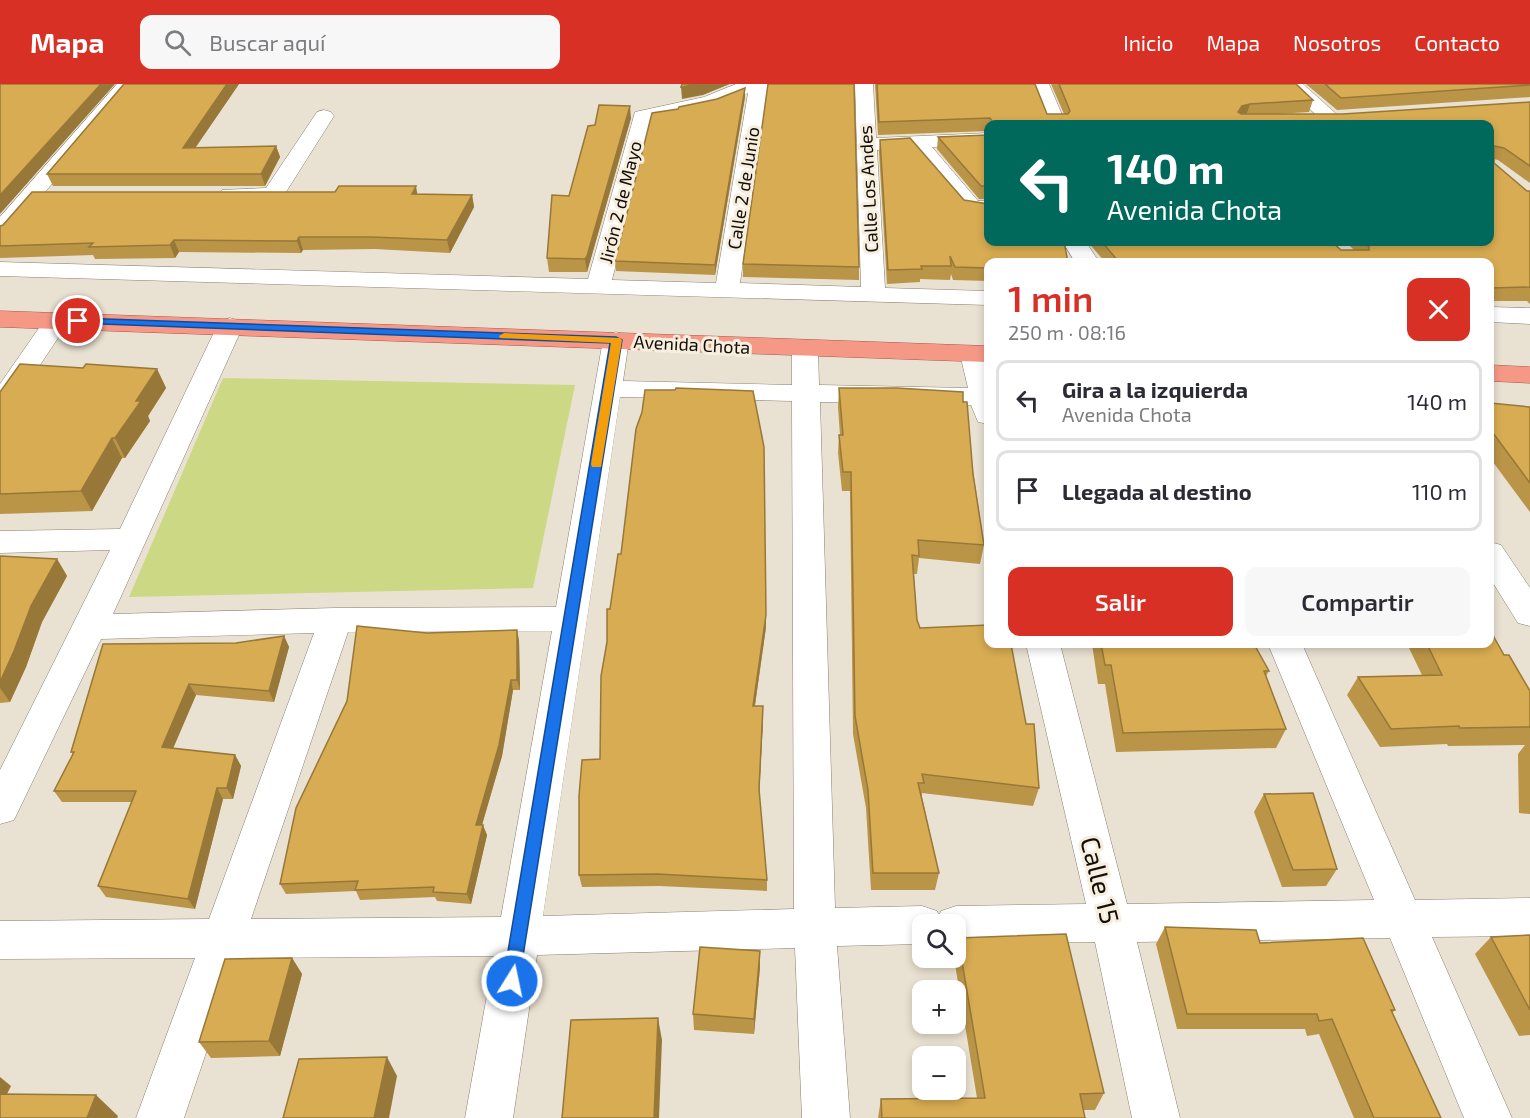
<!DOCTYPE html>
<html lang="es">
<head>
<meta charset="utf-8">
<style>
  :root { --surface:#fff; --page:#f7f7f7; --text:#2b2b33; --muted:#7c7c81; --line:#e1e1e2; --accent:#d93025 }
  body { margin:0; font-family:"Exo 2",sans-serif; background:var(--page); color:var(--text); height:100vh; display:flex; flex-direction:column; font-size:22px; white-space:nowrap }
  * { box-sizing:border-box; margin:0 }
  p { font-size:20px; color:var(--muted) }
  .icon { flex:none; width:33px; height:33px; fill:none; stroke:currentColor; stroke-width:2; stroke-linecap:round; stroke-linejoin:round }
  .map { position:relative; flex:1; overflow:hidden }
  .panel { position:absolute; left:984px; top:174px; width:510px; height:390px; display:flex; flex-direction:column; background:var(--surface); border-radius:12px; box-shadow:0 3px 9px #0003 }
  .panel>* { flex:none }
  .hud { position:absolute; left:984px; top:36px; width:510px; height:126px; border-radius:12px; box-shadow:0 3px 9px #0003; background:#00695c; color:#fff; overflow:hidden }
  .fabs { position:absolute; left:912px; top:830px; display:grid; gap:12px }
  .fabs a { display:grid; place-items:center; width:54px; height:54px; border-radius:12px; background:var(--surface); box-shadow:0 3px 9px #0003; font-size:30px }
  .pin { position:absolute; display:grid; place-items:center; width:51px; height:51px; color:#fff; margin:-26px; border:3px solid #fff; border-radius:50%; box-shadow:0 2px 6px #0007 }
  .me { position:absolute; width:66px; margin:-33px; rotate:10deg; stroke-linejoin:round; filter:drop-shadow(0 0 4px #0008) }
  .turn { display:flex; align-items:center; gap:21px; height:126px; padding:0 24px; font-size:27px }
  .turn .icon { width:78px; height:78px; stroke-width:2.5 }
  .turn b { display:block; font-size:42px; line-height:51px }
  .round { display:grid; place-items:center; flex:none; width:63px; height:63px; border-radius:12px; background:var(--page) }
  .headline { display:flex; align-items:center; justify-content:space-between; height:102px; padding:0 24px }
  h1 { font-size:36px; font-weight:600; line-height:45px; color:var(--accent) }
  .button { display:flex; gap:12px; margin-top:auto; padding:12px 24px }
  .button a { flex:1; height:69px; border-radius:12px; background:var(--accent); color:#fff; font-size:24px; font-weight:600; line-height:69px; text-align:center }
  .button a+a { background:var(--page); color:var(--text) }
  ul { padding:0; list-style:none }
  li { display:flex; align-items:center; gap:18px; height:81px; margin:0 12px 9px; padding:0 12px; border:3px solid var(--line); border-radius:12px }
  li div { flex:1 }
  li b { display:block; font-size:22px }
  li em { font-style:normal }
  header { display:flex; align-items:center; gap:36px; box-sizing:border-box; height:84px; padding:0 30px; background:var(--accent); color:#fff }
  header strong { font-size:28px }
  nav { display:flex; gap:33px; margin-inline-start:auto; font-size:21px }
  .search { width:420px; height:54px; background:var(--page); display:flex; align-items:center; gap:15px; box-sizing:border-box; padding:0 21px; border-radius:12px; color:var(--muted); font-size:22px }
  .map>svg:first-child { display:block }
</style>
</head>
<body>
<header>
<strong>Mapa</strong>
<div class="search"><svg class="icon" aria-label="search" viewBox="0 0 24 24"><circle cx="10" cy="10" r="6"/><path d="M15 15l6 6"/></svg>Buscar aquí</div>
<nav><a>Inicio</a><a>Mapa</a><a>Nosotros</a><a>Contacto</a></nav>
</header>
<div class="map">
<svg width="1530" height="1034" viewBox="0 0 1530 1034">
  <rect width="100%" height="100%" fill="#e9e1d1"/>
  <path fill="#ccd884" d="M223,294l352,7 -42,203 -404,9z"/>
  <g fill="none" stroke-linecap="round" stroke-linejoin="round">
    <defs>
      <g id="minor">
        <path d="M117,0h19l-128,152 -8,2v-21z"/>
        <path d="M736,0h32l-28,199 121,4 -6,-203h18l3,54 112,-5v12l-56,2 46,54h10v14l-24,-3 -53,-64 -34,2 8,138 103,3v14l-988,-29v-14l588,17 47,-167 69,-15zM748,9l-32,190 -104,-3 39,-160 65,-14z"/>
        <path d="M1031,0h18l17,40h-20z"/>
        <path d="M1283,0h20l40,36 -3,4h-14z"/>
        <path d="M324,26l7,2 3,4 -53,84 -8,2 -51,-2 -3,-5 3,-5 44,-2 51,-76z"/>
        <path d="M1063,158h23l13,20h-24z"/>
        <path d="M1490,223l40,1v16l-40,-2z"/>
        <path d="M57,228l9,3 4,5 -60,90 -10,2v-28l48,-69z"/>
        <path d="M230,234l9,3 4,5 -130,288 222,-6 221,-1 47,-267 4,-5 9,-3 9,3 4,5 -6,41 169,4v-36l4,-6 9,-2 9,2 4,6 1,36 149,3 -8,-34 4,-6 9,-2 9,2 6,15v61l-10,-2 -7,-17 -151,-3 15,506 87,-2 15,5 2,5 2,-5 15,-5 130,-2 -60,-260h34l67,260 247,-4 -106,-256h34l113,256 115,-2v38l-98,1 80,181h-48l-74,-180 -253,4 43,176h-48l-37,-176 -139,2v-20h-34v20l-85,2 13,172h-48l-7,-170 -258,7 -24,163h-48l29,-162 -256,2 -54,160h-48l59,-160 -195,1v-38l209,-2 105,-286 -213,6 -87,181 -14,4v-54l110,-220 -110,3v-22l120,-2 97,-203 4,-5zM620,313l172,4 2,508 -251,7zM552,547l-51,286 -250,2 97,-287z"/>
        <path d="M1490,458l11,3 29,43v38l-12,-3 -28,-45z"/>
      </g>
      <g id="trunk">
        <path d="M0,227l988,35v16l-988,-35z"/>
        <path d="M1490,281l40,2v16l-40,-2z"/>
      </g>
    </defs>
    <use href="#minor" stroke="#877f71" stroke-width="1"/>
    <use href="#trunk" stroke="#a55746" stroke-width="1"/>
    <use href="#minor" fill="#fff" fill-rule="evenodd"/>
    <use href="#trunk" fill="#f69886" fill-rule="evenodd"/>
  </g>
  <g fill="#ba9447">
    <path d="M124,0h115l-44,64 81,-2 4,11 -15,29h-212l-6,-12z"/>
    <path d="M875,0h160l12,30h17l-13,-30h245l17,16 -4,12 -32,2h66l187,-12v81l-32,-23 -4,-1v4l33,28h3v113l-3,-3h-37v-39h-385l-17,-20h244l9,8h13l-8,-8h144v-118h-502v7l-110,4z"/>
    <path d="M1306,0h224v13l-193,13z"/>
    <path d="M745,13l-30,178 -99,-4 -1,-10 63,-152z"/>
    <path d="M631,34l-44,154h-38l-2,-14 48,-133z"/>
    <path d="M988,51v64h-9l-42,-50 1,-12z"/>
    <path d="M880,56l84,60 24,62v19l-35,-1 -2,-6 -1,6 -30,-1v3l-33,2 -8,-132z"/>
    <path d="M417,110l55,1 2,12 -24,46 -75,-4 -72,1 -2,3 -122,-1 -4,6 -80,1 -2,-4 -93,3v-32z"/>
    <path d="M743,180l116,3v13l-116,-3z"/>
    <path d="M83,284l74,1 9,19 -18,28 2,5 -25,37h-3l-30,53 -92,3v-122z"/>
    <path d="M839,304l124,14 21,143 -4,19 -61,-6 -2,16h-3l3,46 3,8 119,160 -6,18 -111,-13v4l17,76 -4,17h-64l-5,-82 -13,-74 -3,-243h-8l-4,-38 1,-18h1l-2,-28z"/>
    <path d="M675,306l91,237 -11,79 8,13 -4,75 8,86v11l-108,-5 -77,1 -3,-12 21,-116 7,-117 3,-33 11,-55z"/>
    <path d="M1490,319l40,4v105l-9,-12 -31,-42z"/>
    <path d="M0,472l57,3 10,17 -25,46 -16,45 -16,35 -10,1z"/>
    <path d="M427,549l92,7 1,50h-7l-11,66 -20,69 5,10 -16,69 -34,-3 -2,-4 -75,3 -4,-9 -70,3 -6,-10z"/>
    <path d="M284,552l5,11 -15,55 -78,-7 -23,53 62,7 6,11 -8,33h-10l-28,110 -89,-12 -8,-11 34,-84h-70l-8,-11 19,-37 -2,-2 165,-109z"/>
    <path d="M1092,560h162l15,27 -3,5 20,53 -10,19 -160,4 -11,-68h-7z"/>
    <path d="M1407,560h83l14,11 26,36v123l-11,-1 -1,-59 7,-9 -77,1 -1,-2 -67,3 -33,-52 11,-18 64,-2z"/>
    <path d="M1264,710l73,75 -11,17 -44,1 -28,-75z"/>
    <path d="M1165,843l95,16 135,67 -3,3 49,105h-87l-35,-84 -12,2 -2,-7h-128l-21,-85z"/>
    <path d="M1530,851v100l-11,1 -44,-82 16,-17z"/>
    <path d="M958,854l146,155 -9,17h-12l2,8h-207l3,-19 96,-1 -23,-140 2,-1v-7z"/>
    <path d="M760,867v16l-6,67 -60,-4 -1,-16z"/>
    <path d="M292,874l10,16 -22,82 -69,2 -12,-16z"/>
  </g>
  <g fill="#977839">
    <path d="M101,0h14l-115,130v-19z"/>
    <path d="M227,0h12l-52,76 -4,-12z"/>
    <path d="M698,0h32l-27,11 -21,4 -1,-12z"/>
    <path d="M745,4v9l-30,178v-10z"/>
    <path d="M1250,20l-4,12 -8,3v-7l4,-6z"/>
    <path d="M630,22l1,12 -44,154 -2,-13z"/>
    <path d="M276,62l4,11 -15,29 -4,-12z"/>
    <path d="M416,102l2,12 -6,-4z"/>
    <path d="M472,111l2,12 -24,46 -3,-13z"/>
    <path d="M299,153l4,13 -2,3 -4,-12z"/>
    <path d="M174,156l5,12 -4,6 -5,-13z"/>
    <path d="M157,285l9,19 -18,28 2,5 -25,37 -10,-20 21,-37z"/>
    <path d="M112,354l10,20 -30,53 -11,-20z"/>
    <path d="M57,475l10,17 -25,46 -16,45 -16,35 -10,-14v-6l31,-76z"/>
    <path d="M766,531v12l-13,91v-12z"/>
    <path d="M517,546l2,10 1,50 -3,-10z"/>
    <path d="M284,552l5,11 -15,55 -5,-11z"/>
    <path d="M511,596l2,10 -11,66 -23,79 -3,-10z"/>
    <path d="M189,600l7,11 -27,63 -7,-11z"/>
    <path d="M763,622v13l-4,82v-12z"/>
    <path d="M235,671l6,11 -8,33 -6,-11z"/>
    <path d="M217,704l6,11 -28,110 -7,-10z"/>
    <path d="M483,741l4,10 -16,69 -4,-10z"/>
    <path d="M760,867v16l-6,67v-15z"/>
    <path d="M292,874l10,16 -22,82 -11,-15z"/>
    <path d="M658,934l4,22 -3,78h-5z"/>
    <path d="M387,973l10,19 -8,42h-15z"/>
    <path d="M0,993l11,9 -11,22z"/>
    <path d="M96,1011l22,21 -1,2h-30z"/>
  </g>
  <g fill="#d8ac52" stroke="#977839" stroke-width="1.5">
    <path d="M0,0h101l-101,111z"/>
    <path d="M124,0h103l-44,64 93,-2 -15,28h-214z"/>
    <path d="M682,0h16l-17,3z"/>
    <path d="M768,0h86l5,183 -116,-3z"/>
    <path d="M877,0h158l12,30h21l2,-3 -11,-27h237l17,16 -63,4 -8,2 -4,6 3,2h102l187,-12v64l-26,-18 -10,-2v17l33,28h3v96l-40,1v-26h-371l-17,-20h230l9,8h28v-3l-5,-5h126v-118h-498v-3l-2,-3 -111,4z"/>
    <path d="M1325,0h205v1l-189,13z"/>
    <path d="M745,4l-30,177 -100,-4 37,-148 26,-4 1,-2 38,-8z"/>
    <path d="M599,21l31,1 -43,150 -2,3 -38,-1 5,-63 17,1 19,-70 7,-1z"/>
    <path d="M988,51v51h-7l-43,-49z"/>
    <path d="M910,54l54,62 24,4v38h76l4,20h-80v6l-33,-1 -5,-11 1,10h-30l1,3 -34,1 -8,-130z"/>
    <path d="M339,102h77l-4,8 60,1 -25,45 -75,-3h-73l-2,4 -123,-1 -4,5 -81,2 4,-4 -93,3v-20l3,-1 29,-33h303z"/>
    <path d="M20,280l63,4 3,-4 71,5 -21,32h5l-26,37h-3l-31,53 -81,3v-102z"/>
    <path d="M676,304l77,3 11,56 2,168 -13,91h10l-4,83 8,91 -110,-6 -78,1v-79l3,-36 18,-1 1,-83 6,-34v-33h3l8,-55h3l15,-125 6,-17 3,-22h30z"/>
    <path d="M839,304h58l66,4v10h4l6,72 11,71 -66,-5 1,16 -7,-1 5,65 3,8 68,-3v19h23l15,80h8l5,64 -117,-14 2,9h-6l21,90h-66l-5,-83 -13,-74 -4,-244h-8l-4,-37h4z"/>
    <path d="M1490,319l40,4v76l-40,-54z"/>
    <path d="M0,472l57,3 -26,47 -17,45 -14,31z"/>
    <path d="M357,542l70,7 90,-3v50h-6l-12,65 -23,80h7l-16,69 -34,-2 1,-5 -79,3 3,-9 -78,3 16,-76 51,-107z"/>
    <path d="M1490,546l14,25h5l21,36v36l-70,1 -1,-2 -68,3 -33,-52 84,-2 -15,-31h63z"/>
    <path d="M284,552l-15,55 -80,-7 -27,63 73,8 -8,33h-10l-29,111 -90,-13 38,-95h-82l20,-39h-3l32,-108 133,-1z"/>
    <path d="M1101,560h153l15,27h-5l22,58 -163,4 -12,-68h-6z"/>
    <path d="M1313,709l24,76 -44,1 -29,-76z"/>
    <path d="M1165,843l91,3 4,13 103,-5 32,72h-4l50,108h-67l-42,-99 -13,2 -2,-7h-130z"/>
    <path d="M1066,850l38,159 -24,1 5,24h-203l-1,-19 104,-1 -27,-160z"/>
    <path d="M1530,851v75l-39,-73z"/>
    <path d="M700,863l60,4 -6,68 -61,-5z"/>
    <path d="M292,874l-23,83 -70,1 26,-83z"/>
    <path d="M658,934l-4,100h-92l9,-98z"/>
    <path d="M387,973l-13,61h-91l16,-59z"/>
    <path d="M0,1010l96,1 -9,23h-87z"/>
  </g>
  <path fill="#1a73e8" stroke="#114b97" stroke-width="1.5" d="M78,234l538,19 6,3 -104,647 -6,3 -6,-3 -3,-6 107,-638 -535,-20 -2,-2z"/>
  <path fill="#f59e0b" d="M504,249l116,5 2,2 -21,127h-9l-1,-3 20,-121 -111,-5 -1,-2z"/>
  <g text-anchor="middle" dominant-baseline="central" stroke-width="6" stroke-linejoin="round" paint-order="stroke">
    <g font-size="18" fill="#110e09" stroke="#f7eede">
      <text transform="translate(743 104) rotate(-81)">Calle 2 de Junio</text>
      <text transform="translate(868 105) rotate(-93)">Calle Los Andes</text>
      <text transform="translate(620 118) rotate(-76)">Jirón 2 de Mayo</text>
      <text transform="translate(692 260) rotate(3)">Avenida Chota</text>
    </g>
    <g font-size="26" fill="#110e09" stroke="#f7eede">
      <text transform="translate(1101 796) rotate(76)">Calle 15</text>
    </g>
  </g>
</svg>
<div class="fabs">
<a><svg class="icon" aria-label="search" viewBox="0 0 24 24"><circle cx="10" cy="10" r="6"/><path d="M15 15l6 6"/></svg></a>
<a>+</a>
<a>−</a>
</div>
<div class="pin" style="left:78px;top:237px;background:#d93025"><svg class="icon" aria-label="arrive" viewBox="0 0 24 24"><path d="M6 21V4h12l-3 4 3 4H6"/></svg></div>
<svg class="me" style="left:512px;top:897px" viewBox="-20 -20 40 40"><circle r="17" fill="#1a73e8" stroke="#fff" stroke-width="3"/><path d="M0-11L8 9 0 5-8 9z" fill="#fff"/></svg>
<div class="hud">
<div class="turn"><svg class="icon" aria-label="left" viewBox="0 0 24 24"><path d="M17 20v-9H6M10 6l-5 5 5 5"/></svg><div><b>140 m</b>Avenida Chota</div></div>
</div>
<section class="panel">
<div class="headline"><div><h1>1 min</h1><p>250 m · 08:16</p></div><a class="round" style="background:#d93025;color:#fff"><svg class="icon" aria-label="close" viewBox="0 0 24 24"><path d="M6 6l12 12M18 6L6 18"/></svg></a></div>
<ul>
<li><svg class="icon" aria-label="left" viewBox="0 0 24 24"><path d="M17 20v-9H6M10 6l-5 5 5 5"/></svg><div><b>Gira a la izquierda</b><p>Avenida Chota</p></div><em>140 m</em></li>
<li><svg class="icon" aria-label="arrive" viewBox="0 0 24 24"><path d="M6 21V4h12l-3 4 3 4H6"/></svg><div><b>Llegada al destino</b></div><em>110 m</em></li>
</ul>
<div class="button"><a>Salir</a><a>Compartir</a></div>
</section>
</div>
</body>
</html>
